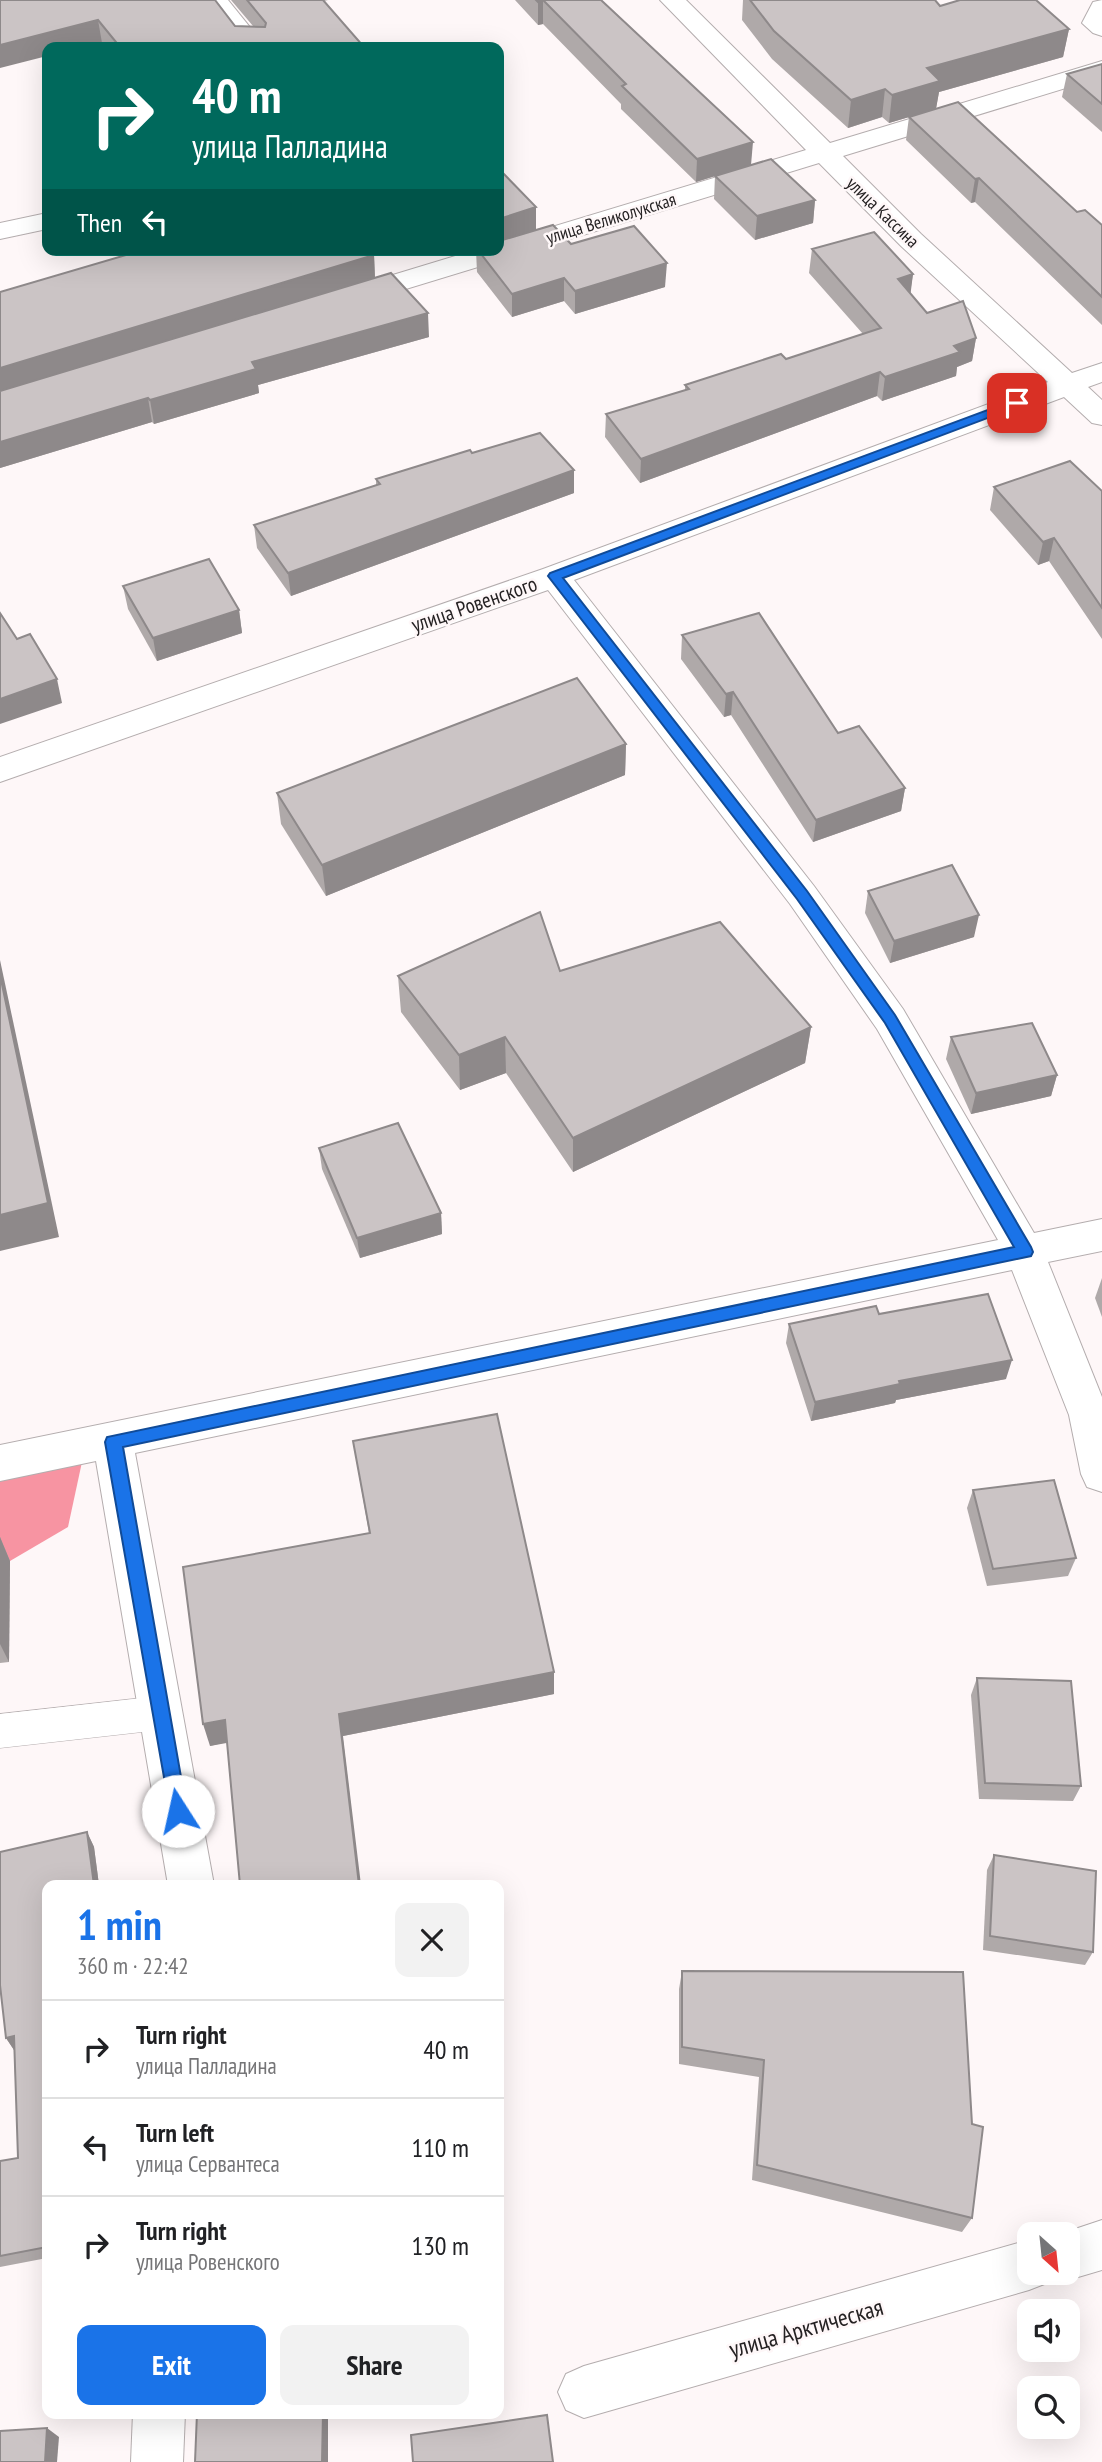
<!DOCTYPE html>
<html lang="en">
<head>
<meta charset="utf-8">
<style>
  :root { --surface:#fff; --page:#f2f2f2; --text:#202124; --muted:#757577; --line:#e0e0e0; --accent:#1a73e8 }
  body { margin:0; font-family:"PT Sans Narrow",sans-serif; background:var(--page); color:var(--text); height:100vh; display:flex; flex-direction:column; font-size:26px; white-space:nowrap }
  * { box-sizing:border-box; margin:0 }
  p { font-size:23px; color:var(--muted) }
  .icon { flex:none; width:38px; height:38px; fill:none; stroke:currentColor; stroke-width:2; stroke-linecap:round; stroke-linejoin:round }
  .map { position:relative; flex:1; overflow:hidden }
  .side { position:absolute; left:42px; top:1880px; width:462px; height:539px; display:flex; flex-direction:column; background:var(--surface); border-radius:14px; box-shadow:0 7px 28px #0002 }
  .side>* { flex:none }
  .guide { position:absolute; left:42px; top:42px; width:462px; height:214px; border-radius:14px; box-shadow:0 7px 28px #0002; background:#00695c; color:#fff; overflow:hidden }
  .needle { width:46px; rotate:153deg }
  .fabs { position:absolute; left:1017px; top:2222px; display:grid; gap:14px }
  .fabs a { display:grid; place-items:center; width:63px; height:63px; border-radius:14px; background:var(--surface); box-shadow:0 7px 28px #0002; font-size:35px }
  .pin { position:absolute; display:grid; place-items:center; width:60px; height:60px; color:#fff; margin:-30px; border-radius:14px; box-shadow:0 4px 10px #0006 }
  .me { position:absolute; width:77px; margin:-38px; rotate:350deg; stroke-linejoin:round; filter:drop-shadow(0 0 5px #0008) }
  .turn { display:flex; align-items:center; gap:24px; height:147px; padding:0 35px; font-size:32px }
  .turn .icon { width:91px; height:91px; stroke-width:2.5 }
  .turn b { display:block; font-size:49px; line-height:60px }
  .then { display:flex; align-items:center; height:66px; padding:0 35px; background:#0003; gap:14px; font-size:26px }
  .round { display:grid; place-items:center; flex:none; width:74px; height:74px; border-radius:14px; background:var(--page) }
  .summary { display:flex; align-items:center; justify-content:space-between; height:119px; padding:0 35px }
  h1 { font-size:42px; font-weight:800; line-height:52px; color:var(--accent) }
  .action { display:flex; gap:14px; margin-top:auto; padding:14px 35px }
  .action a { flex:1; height:80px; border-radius:14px; background:var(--accent); color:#fff; font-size:28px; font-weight:800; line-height:80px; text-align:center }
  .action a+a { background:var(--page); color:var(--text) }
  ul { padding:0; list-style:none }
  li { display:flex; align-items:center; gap:21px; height:98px; padding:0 35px; border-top:2px solid var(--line) }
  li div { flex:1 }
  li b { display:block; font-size:26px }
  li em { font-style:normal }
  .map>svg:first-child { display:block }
</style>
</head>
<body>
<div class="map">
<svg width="1102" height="2462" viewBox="0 0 1102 2462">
  <rect width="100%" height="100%" fill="#fef7f8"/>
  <path fill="#f794a2" d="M85,1448l-17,79 -58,34 -10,1v-99z"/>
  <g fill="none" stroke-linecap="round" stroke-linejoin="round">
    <defs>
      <path id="service" d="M160,1696l13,5 5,12 -5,12 -13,5 -160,18v-34z"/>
      <g id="minor">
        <path d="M203,0h25l38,47h-26z"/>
        <path d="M660,0h26l144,143 272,-82v16l-259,79 78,78 151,139 30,-10v19l-14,5 14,13v25l-10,-2 -28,-26 -490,183 240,306 89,123 131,224 68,-14v32l-54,11 54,135v95l-15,-5 -6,-13 -12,-59 -57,-145 -877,183 79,432h-46l-72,-424 -96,20v-36l998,-205 -121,-211 -87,-125 -242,-314 -548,192v-25l543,-188 505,-187 -147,-136 -82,-83 -459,140 -10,3 -10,-3 -4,-6 4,-6 135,-41h24v-7l307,-93z"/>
        <path d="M1102,0v36l-9,-3 -11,-10 11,-21z"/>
        <path d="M47,213v16l-47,10v-16z"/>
        <path d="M1102,2220v50l-34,10 -16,-7h16v-38h-11z"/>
        <path d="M1029,2240v33h22l-4,10 -18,7 -445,128 -18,-8 -8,-18 8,-18 18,-8z"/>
        <path d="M133,2413h52l-2,49h-52z"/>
      </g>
    </defs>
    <use href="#service" stroke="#b4adae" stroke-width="1"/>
    <use href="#minor" stroke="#b4adae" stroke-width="2"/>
    <use href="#service" fill="#fff" fill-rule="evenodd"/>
    <use href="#minor" fill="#fff" fill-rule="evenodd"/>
  </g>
  <g fill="#afa9a9">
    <path d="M0,0l235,26h18l-22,-26h97l-4,1 40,46h-258l-4,-4 -18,4h-37z"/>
    <path d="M515,0h86l150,165 64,35 -2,23 -58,17 -41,-41 1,-23 -19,6 -75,-73v-5l-78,-80 -5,1z"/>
    <path d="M743,0h192l5,6 129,23 -6,28 -124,35 -3,16 141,104 25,13v100l-127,-123 -4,1 -65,-63 3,-23 -20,6 -7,-6 -34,11 -76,-69 -30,-39z"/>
    <path d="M1102,64v68l-40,-35 5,-23z"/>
    <path d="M536,207v23l35,14 94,43 -90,27 -11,-13 -52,16 -35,-45 -1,-22h23z"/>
    <path d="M812,249l101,25 -3,19 17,20 49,25 -4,23 -15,6 -1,9 -74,25 -5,-5 -237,87 -35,-46 1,-23 79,-23v-6l101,-26 77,-25 -54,-61z"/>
    <path d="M374,255l1,23 54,59 -171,48 1,8 -105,31 -2,-2 -152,46v-176z"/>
    <path d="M472,453l102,40 -283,103 -34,-48 -3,-23 122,-40v-6z"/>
    <path d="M994,487l108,4v148l-53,-78 -11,4 -48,-55z"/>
    <path d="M123,586l116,24 3,23 -85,28 -29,-52z"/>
    <path d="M682,635l156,98 67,55 -4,23 -88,31 -82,-127 -7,2 -43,-58z"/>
    <path d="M626,744l-1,31 -299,121 -45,-72 -4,-31z"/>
    <path d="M868,891l106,46 -84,26 -25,-50z"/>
    <path d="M560,971l251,56 -6,36 -232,109 -67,-99 -46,17 -59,-78 -3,-36z"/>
    <path d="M951,1037l106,38 -6,21 -80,18 -25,-55z"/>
    <path d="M319,1148l122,65 1,21 -82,24 -38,-89z"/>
    <path d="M1102,1278v39l-7,-19z"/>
    <path d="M879,1314l127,65 -110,21 -1,3 -84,18 -25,-78 3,-19z"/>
    <path d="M353,1441l201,253 -211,42 -116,6 -17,4 159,-213z"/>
    <path d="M973,1490l103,68 -8,18 -81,10 -20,-78z"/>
    <path d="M0,1537l10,24 -1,101 -9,1z"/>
    <path d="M977,1678l104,108 -8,15 -94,-2 -8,-104z"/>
    <path d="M87,1832l7,15 5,38h-52v373l-47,9v-106l18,-3 -4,-108 -8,-12 -6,-53v-133z"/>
    <path d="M994,1855l99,97 -8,13 -102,-15 4,-80z"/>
    <path d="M682,1971l290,247 -10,14 -210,-52 7,-103 -80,-13v-75z"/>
  </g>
  <g fill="#8e898a">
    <path d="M543,0v24l-5,1v-23z"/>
    <path d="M98,20l4,23 -18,4h-37v9l-47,12v-23z"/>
    <path d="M1069,29l-6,28 -124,35 -3,17 -47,14 3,-28 35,-27z"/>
    <path d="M885,89l-3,28 -34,11 3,-28z"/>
    <path d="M753,142l-2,23 -55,17 1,-23z"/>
    <path d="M979,178l-4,24 -4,1 4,-24z"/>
    <path d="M815,200l-2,23 -58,17 2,-24z"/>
    <path d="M536,207v24l-37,11v-23z"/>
    <path d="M374,255l1,24 -375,114v-25z"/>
    <path d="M667,263l-2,24 -90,27v-23z"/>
    <path d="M913,274l-3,24 -12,-19z"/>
    <path d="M564,278v23l-52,16v-23z"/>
    <path d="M428,313l1,24 -171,48 1,8 -105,31 -4,-24 102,-38z"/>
    <path d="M976,338l-4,23 -15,6 -1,9 -74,25 3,-24 69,-31z"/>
    <path d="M880,372l-3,24 -237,87 1,-24z"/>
    <path d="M148,398l4,24 -152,46v-26z"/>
    <path d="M574,470v23l-283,103 -3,-23z"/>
    <path d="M1054,538l-5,23 -11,4 5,-23z"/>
    <path d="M239,610l3,23 -85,28 -4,-23z"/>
    <path d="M57,679l5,24 -62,21v-25z"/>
    <path d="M733,692l-2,23 -7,2 2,-23z"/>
    <path d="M626,744l-1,31 -299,121 -4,-31z"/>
    <path d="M905,788l-4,23 -88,31 3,-22z"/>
    <path d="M979,915l-5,22 -84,26 4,-22z"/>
    <path d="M0,960l59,277 -59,14z"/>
    <path d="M811,1027l-6,36 -232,109v-34z"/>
    <path d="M505,1037l1,36 -46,17 -1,-35z"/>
    <path d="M1057,1075l-6,21 -80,18 5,-21z"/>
    <path d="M441,1213l1,21 -82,24 -3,-20z"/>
    <path d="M1012,1360l-6,19 -110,21 -1,3 -84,18 4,-19 84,-21z"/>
    <path d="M0,1537l10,24 -1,101 -9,-18z"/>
    <path d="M554,1672v22l-211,42 18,149h-2l-20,-171z"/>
    <path d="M225,1720l7,22 -22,4 -7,-22z"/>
    <path d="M87,1832l7,15 5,38h-5z"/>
    <path d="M14,2036v14l-8,-12z"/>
    <path d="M323,2413h5v49h-6z"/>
    <path d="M47,2428l12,9 -2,25h-12z"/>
  </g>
  <g fill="#cbc4c5" stroke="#8e898a" stroke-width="2">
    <path d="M0,0h215l20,26 30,1 1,-4 -19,-23h76l41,47h-72l-2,-3 -12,3h-158l-22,-27 -98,25z"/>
    <path d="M536,0h65l152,142 -56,17 -75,-73 4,-2 -83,-84 -5,2z"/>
    <path d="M750,0h185l5,6 20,-6h76l33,29 -142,39 13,13 -48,14 -7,-6 -34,11 -77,-69z"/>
    <path d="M1102,64v40l-35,-30z"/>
    <path d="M958,102l119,110 8,-2 17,15v72l-123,-119 -4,1 -66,-62z"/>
    <path d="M771,159l44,41 -58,16 -42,-40z"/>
    <path d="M499,169l37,38 -37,12z"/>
    <path d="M553,225l18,19 63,-18 33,37 -92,28 -11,-13 -52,16 -34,-44h21v-9z"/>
    <path d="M874,232l39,42 -15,5 29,34 36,-12 13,37 -22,8 6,6 -75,25 -5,-5 -239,87 -35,-45 83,-25 -4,-4 96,-31 5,5 95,-31 -69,-79z"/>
    <path d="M143,250h226l5,5 -374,113v-76z"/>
    <path d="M391,273l37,40 -176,49 4,7 -106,31 -2,-2 -148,44v-51z"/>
    <path d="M540,433l34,37 -286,103 -34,-48 126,-41 -4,-5 94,-29 2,3z"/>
    <path d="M1070,461l32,30v117l-48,-70 -11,4 -49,-55z"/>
    <path d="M209,559l30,51 -86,28 -30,-52z"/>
    <path d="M0,613l17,26 13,-5 27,45 -57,20z"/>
    <path d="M759,613l79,120 21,-7 46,62 -89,32 -83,-128 -7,2 -44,-59z"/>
    <path d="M577,678l49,66 -304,121 -45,-72z"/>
    <path d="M952,865l27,50 -85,26 -26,-50z"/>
    <path d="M540,912l20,59 160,-49 91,105 -238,111 -68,-101 -46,18 -61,-79z"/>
    <path d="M0,975l48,228 -48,12z"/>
    <path d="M1032,1023l25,52 -81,18 -25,-56z"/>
    <path d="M398,1123l43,90 -84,25 -38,-90z"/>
    <path d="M988,1294l24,66 -113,21 1,3 -85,18 -26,-78 87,-18 3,8z"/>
    <path d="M497,1414l57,258 -215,42 20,171h-119l-15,-165 -22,4 -20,-157 187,-34 -17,-92z"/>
    <path d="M1054,1480l22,78 -83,11 -20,-79z"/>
    <path d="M977,1678l94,3 10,105 -96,-3z"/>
    <path d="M87,1832l7,53h-47v362l-47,9v-95l18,-3 -4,-122 -8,2 -6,-53v-133z"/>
    <path d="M994,1855l102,16 -3,81 -103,-16z"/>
    <path d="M682,1971l281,1 9,152 11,3 -11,91 -215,-53 7,-105 -82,-13z"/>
    <path d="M197,2413h126l-1,49h-127z"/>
    <path d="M547,2415l6,47h-140l-2,-27z"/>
    <path d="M47,2428l-2,34h-45v-31z"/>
  </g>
  <path fill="#1a73e8" stroke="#114b97" stroke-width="2" d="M1017,399l6,4 -1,2 -459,173 244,313 88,124 136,232 2,5 -2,4 -908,191 64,364 -3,6 -6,3 -7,-3 -66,-375 2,-5 907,-190 -129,-224 -88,-124 -249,-323 2,-3z"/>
  <g text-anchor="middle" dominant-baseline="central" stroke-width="5" stroke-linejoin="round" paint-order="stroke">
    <g font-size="18" fill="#252223" stroke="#fef7f8">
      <text transform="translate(883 212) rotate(44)">улица Кассина</text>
      <text transform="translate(611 218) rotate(-17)">улица Великолукская</text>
    </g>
    <g font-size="21" fill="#252223" stroke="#fef7f8">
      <text transform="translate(474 604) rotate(-19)">улица Ровенского</text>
    </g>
    <g font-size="24" fill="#252223" stroke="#fef7f8">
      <text transform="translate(806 2328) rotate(-16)">улица Арктическая</text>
    </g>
  </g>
</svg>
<div class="fabs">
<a><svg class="needle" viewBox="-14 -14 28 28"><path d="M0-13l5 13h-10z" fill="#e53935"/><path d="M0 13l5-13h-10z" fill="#757577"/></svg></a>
<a><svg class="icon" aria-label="sound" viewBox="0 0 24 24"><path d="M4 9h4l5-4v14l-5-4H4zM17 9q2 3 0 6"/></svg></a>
<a><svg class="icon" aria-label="search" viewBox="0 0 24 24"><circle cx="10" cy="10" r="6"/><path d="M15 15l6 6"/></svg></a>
</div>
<div class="pin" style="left:1017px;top:403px;background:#d93025"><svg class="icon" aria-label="arrive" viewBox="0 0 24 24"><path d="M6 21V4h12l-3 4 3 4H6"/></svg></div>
<svg class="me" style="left:178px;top:1811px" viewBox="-20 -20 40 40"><circle r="19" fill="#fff"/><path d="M0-13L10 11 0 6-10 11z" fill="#1a73e8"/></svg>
<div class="guide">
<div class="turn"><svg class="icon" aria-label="right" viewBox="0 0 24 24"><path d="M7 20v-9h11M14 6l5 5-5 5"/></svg><div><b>40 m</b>улица Палладина</div></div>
<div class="then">Then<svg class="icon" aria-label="left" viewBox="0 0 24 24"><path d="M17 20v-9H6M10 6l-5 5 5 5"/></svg></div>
</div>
<section class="side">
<div class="summary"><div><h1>1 min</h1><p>360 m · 22:42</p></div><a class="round"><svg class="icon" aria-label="close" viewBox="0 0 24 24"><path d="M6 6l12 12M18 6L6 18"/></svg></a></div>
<ul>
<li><svg class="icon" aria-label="right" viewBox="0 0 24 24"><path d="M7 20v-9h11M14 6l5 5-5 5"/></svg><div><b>Turn right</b><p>улица Палладина</p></div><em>40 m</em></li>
<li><svg class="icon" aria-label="left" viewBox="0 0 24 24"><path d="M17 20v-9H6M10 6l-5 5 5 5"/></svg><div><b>Turn left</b><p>улица Сервантеса</p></div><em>110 m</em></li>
<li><svg class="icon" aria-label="right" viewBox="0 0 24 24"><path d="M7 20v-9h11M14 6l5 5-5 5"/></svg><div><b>Turn right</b><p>улица Ровенского</p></div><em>130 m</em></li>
</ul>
<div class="action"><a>Exit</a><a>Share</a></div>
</section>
</div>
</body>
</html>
